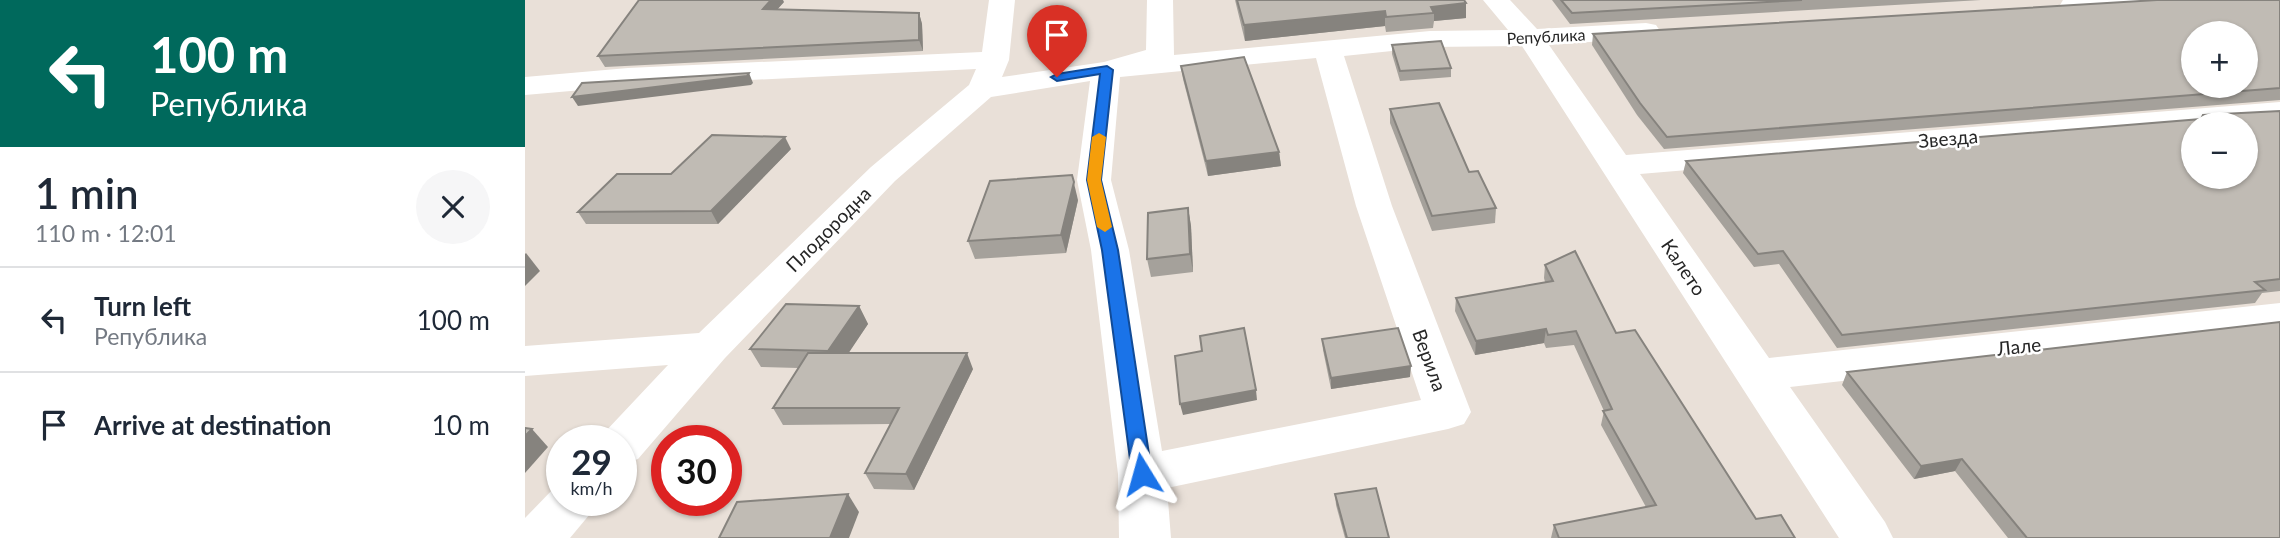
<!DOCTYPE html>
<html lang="en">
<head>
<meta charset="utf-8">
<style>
  :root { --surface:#fff; --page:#f6f6f7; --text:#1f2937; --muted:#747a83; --line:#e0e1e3 }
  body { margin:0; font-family:Lato,sans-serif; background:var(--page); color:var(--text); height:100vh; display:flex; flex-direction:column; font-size:26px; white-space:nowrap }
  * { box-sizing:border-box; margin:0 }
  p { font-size:23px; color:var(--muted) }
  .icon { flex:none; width:38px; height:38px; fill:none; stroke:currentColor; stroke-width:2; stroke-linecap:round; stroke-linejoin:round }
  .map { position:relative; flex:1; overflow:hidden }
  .sheet { display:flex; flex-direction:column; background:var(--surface); width:525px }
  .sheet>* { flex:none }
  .banner { background:#00695c; color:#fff; overflow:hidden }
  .controls { position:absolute; left:1656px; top:21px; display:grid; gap:14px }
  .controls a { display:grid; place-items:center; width:77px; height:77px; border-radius:50%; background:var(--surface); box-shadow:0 2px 5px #0004; font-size:35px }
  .speed { position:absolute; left:21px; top:425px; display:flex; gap:14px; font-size:35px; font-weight:700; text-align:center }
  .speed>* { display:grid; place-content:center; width:91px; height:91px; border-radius:50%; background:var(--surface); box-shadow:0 2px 5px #0004; line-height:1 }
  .speed small { font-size:18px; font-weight:400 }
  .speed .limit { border:10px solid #d22; background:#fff; color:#111 }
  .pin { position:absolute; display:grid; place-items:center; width:60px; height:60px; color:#fff; margin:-72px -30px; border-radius:50% 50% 50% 0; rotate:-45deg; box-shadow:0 0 7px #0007 }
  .pin .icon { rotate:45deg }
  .me { position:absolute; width:77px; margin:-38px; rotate:352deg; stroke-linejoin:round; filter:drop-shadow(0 0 5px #0008) }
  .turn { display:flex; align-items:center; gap:24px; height:147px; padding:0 35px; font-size:32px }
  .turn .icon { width:91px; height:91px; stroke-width:2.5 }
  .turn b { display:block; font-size:49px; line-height:60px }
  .round { display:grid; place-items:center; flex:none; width:74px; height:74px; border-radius:37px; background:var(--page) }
  .head { display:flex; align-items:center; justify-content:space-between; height:119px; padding:0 35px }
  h1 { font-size:42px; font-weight:600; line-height:52px }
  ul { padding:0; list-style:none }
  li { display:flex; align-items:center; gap:21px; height:105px; padding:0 35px; border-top:2px solid var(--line) }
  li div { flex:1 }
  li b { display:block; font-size:26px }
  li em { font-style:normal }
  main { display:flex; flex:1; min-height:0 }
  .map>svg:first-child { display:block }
</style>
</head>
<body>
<main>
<section class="sheet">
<div class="banner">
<div class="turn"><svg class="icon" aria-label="left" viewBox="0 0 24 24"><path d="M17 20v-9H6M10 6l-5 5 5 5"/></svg><div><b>100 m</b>Република</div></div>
</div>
<div class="head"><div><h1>1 min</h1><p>110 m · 12:01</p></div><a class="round"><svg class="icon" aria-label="close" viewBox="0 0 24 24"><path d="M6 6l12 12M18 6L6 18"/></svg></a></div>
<ul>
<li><svg class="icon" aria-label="left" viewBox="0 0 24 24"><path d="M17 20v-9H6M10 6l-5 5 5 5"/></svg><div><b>Turn left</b><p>Република</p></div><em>100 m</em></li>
<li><svg class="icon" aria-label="arrive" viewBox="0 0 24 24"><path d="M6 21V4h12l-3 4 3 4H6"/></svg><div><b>Arrive at destination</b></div><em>10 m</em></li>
</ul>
</section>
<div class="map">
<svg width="1755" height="538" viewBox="0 0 1755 538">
  <rect width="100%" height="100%" fill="#e9e0d8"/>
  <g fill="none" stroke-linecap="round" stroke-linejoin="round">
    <g fill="#fff" fill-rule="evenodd">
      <path d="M464,0h26l-6,60 -7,17 102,-15 42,-12 1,-50h26l1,55 256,-24 78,-1 -25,-30h27l27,29 109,-6 10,2 4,6 -4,6 -107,8 77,110 654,-53v18l-87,4v4l-553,46 129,184 511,-55v28l-490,56 95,135 8,16h-54l-317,-492 -92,1 -86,9 48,150 79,206 -7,12 -16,5 -281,59 4,50h-52l-1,-64 -27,-224 -14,-70 13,-99 -99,16 -96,84 -170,177 -87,101 -17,5v-23h-21l4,-8 64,-68 -143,11v-30l174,-13 172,-166 98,-82 7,-16 -348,17 -103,9v-18l103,-9 354,-16zM791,58l40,148 65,194 -259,51 -33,-201 -18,-70 9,-103z"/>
      <path d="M1538,0h104l-4,5 -9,3 -81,5 -9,-2 -4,-6z"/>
      <path d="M37,483v17h35l-7,14 -20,24h-45v-20l31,-32z"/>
    </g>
  </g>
  <g fill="#a5a19b">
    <path d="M710,0h229l2,18 -32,3 -1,7 -47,4 -1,-6 -140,15z"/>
    <path d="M1027,0h429l-411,24z"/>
    <path d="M1755,0v100l-616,49 -27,-34 -45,-70 1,-11z"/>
    <path d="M259,2l-7,7 142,4 3,11 1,27 -318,16 -7,-11z"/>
    <path d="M867,45l59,23v9l-51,4 -8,-27z"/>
    <path d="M656,66l98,86 2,14 -73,10 -25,-97z"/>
    <path d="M865,109l79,63 27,36 -1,15 -63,8 -42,-108z"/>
    <path d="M1755,111v180l-18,2 -7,10 -418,45 -58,-84 -25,3 -71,-94 3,-12 515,-42z"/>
    <path d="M266,149l-73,75h-132l-8,-12 93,-38z"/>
    <path d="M553,200l-12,53 -91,6 -7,-18z"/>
    <path d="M663,208l3,18 2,46 -42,5 -4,-18z"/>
    <path d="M1020,265l71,68 140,186 39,19h-244l3,-13 92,-18 -45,-82 3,-14 -30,-66 -28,3 -2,-5 -69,12 -20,-44 1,-13 89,-16 -1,-4z"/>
    <path d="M334,306l9,18 -20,29 125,16 -59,121 -40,-1 -9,-16 26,-49 -108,1 -10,-17 25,-40 -37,-1 -11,-18z"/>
    <path d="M797,339l88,38 -79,12 -8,-39z"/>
    <path d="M1322,372l433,166h-272l-53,-67 -41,8 -72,-94z"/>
    <path d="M810,494l54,44h-44l-9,-33z"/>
  </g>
  <g fill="#86837e">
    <path d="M246,0h12l1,2 -16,18 -5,-11z"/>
    <path d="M941,3v15l-32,3v-8l-3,-6z"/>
    <path d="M860,11v15l-140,15 -1,-16z"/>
    <path d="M394,13l3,11 1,27 -4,-11z"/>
    <path d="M224,73l4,10 -2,2 -173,21 -6,-9z"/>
    <path d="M260,137l6,12 -73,75 -7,-13z"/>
    <path d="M754,152l2,14 -73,10 -2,-15z"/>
    <path d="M547,175l6,25 -12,53 -5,-18z"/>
    <path d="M663,208l3,18 2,46 -3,-18z"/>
    <path d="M1,253l14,18 -15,15v-32z"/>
    <path d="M334,306l9,18 -30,45 -10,-18z"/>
    <path d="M1021,329l-2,14 -69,12 1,-14z"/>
    <path d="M442,353l6,16 -59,121 -8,-16z"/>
    <path d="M886,366l-1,11 -79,12v-11z"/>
    <path d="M731,390l1,10 -74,15 -3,-11z"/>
    <path d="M7,429l16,18 -23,26v-37z"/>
    <path d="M1437,459l-7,12 -41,8 7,-13z"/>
    <path d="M323,494l11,18 -10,26h-19z"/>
  </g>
  <g fill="#c0bbb4" stroke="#86837e" stroke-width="2" fill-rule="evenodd">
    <path d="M114,0h132l-8,9 156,4v27l-321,16z"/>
    <path d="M712,0h227l2,3 -35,4 3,6 -48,4 -1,-6 -141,14z"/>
    <path d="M1036,0h241l-230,13z"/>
    <path d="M1632,0h123v88l-613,49 -27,-34 -47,-69zM1668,33h52v53h-52z"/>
    <path d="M916,41l10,27 -51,3 -8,-26z"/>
    <path d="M719,57l35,95 -73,9 -25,-95z"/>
    <path d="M224,73l-2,3 -175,21 10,-14z"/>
    <path d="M914,103l30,69 9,-1 18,37 -64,8 -42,-107z"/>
    <path d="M1755,111v168l-25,3 10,8 -423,45 -59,-84 -25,3 -72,-93 515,-42 2,-4zM1668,124h52v53h-52z"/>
    <path d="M187,135l73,2 -74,74 -133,1 39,-38h54z"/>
    <path d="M547,175l2,7 -13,53 -93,6 22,-60z"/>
    <path d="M663,208l2,46 -43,5 1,-46z"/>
    <path d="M1050,251l41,82 19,-3 121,189 25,-4 14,23h-236l-5,-13 102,-20 -53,-94 9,-2 -36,-78 -28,4 -2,-6 -70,12 -20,-43 97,-17 -8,-16z"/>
    <path d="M261,304l73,2 -31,45 -78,-2z"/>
    <path d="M1755,322v216h-253l-65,-79 -41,7 -74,-94z"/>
    <path d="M719,328l12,62 -76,14 -5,-48 27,-5 -2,-15z"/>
    <path d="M873,328l13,38 -80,12 -9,-39z"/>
    <path d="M283,353h159l-61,121 -41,-1 34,-65h-126z"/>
    <path d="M0,428l7,1 -7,7z"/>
    <path d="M851,488l13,50h-42l-12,-44z"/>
    <path d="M323,494l-18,44h-111l18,-36z"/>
  </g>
  <path fill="#1a73e8" stroke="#114b97" stroke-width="2" d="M582,66l6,4 -12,110 17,70 34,224 -3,5 -7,3 -7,-3 -3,-5 -30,-224 -15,-70 13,-106 -43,7 -6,-4 6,-3z"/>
  <path fill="#f59e0b" d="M574,133l7,4 -5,43 11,47 -7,5 -8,-5 -10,-47 5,-43z"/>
  <g text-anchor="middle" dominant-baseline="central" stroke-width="5" stroke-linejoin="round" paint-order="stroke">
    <g font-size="16" fill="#262626" stroke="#fff">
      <text transform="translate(1021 36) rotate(-3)">Република</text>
    </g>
    <g font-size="19" fill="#262626" stroke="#fff">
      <text transform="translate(1423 138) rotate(-5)">Звезда</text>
      <text transform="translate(303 229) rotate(-45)">Плодородна</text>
      <text transform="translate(1159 267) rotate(56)">Калето</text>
      <text transform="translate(1494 346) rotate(-6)">Лале</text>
      <text transform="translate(905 360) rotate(70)">Верила</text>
    </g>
  </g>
</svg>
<div class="controls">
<a>+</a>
<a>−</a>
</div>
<div class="speed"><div>29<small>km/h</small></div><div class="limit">30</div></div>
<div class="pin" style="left:532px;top:77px;background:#d93025"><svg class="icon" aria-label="arrive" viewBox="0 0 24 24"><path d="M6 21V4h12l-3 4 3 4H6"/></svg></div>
<svg class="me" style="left:617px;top:474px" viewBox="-20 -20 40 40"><path d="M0-17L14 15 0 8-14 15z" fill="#1a73e8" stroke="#fff" stroke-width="4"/></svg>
</div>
</main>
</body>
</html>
